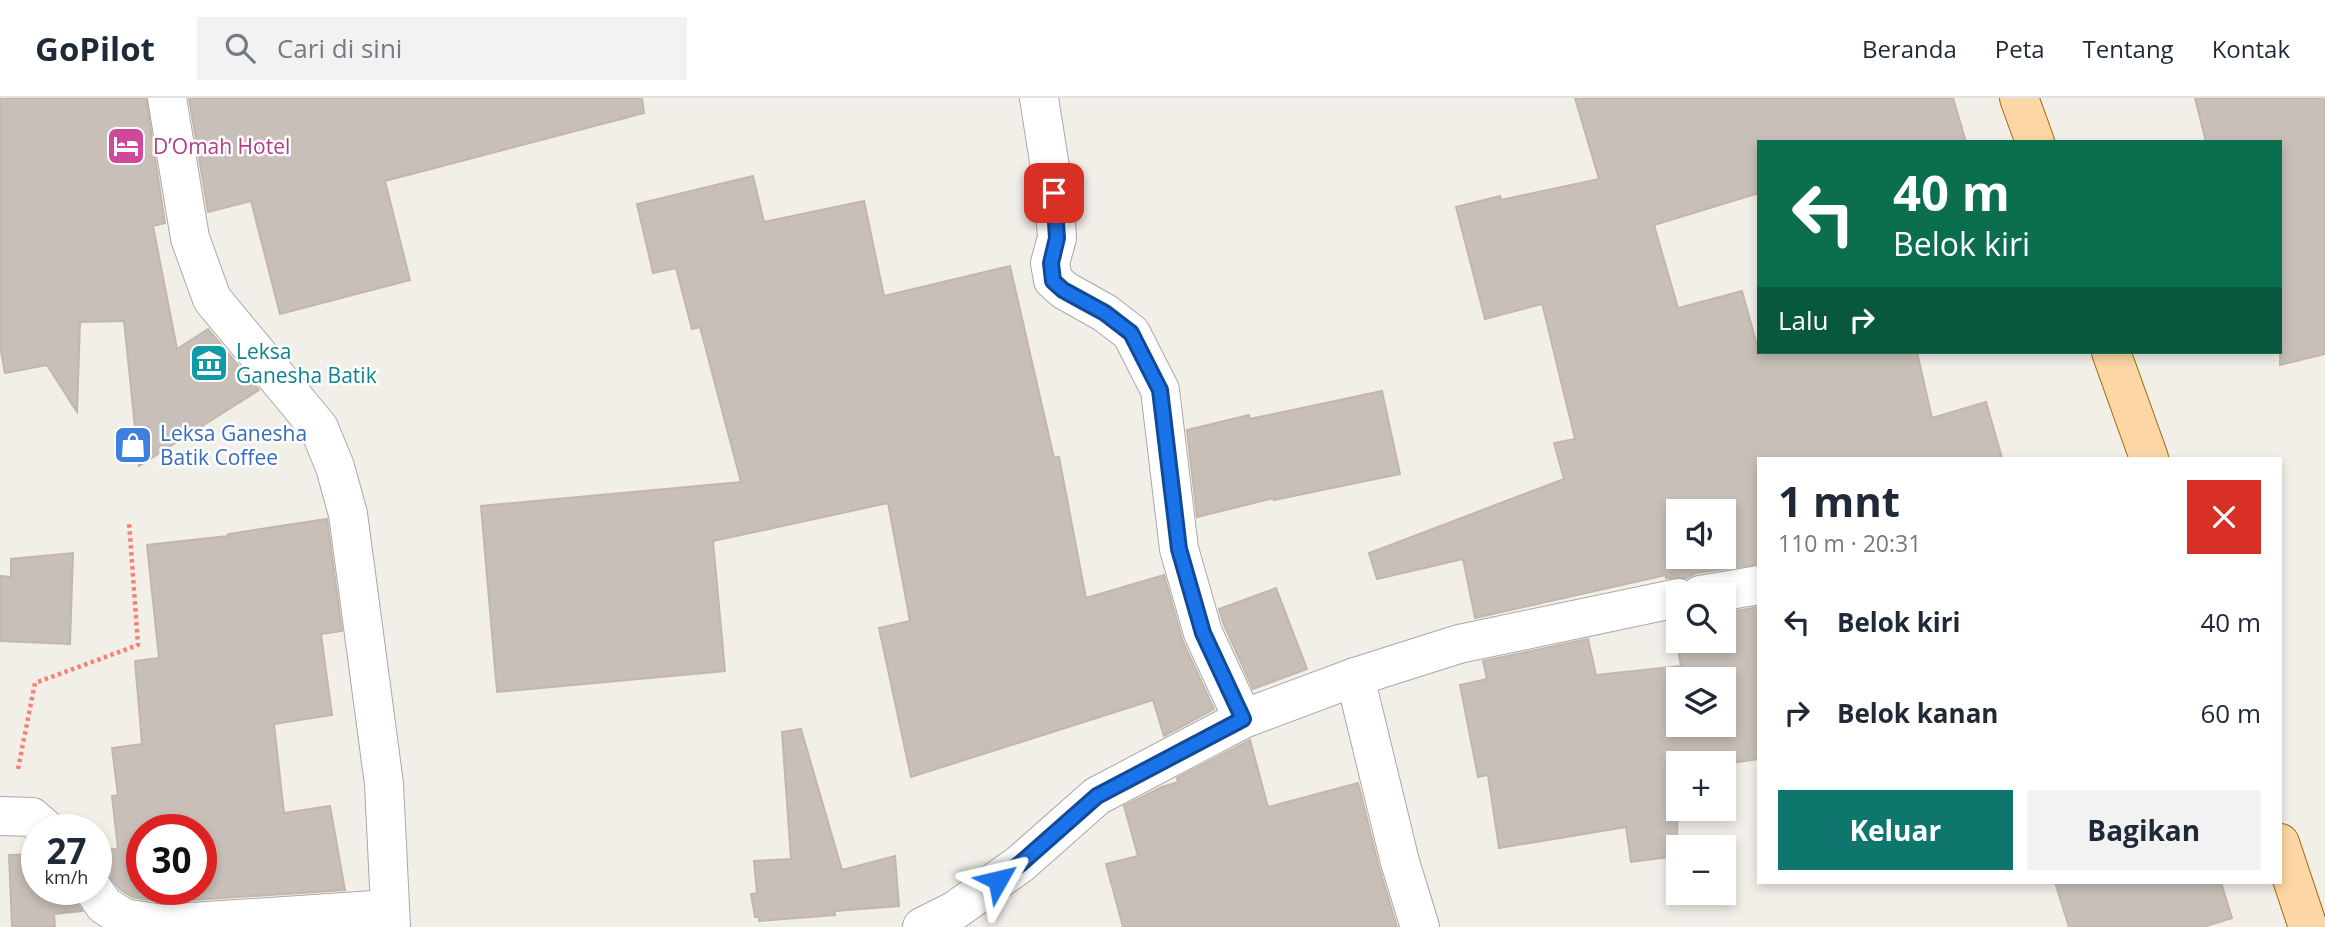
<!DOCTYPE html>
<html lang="id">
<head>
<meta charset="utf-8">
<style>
  :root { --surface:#fff; --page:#f2f2f3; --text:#1f2937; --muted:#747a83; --line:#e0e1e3; --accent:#0f766e }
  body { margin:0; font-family:"Open Sans",sans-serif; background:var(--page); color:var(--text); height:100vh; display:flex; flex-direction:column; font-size:26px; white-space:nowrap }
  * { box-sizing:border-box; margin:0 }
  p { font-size:23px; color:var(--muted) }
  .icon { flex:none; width:38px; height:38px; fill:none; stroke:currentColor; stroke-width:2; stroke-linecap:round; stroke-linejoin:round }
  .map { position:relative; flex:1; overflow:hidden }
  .panel { position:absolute; left:1757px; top:359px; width:525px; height:427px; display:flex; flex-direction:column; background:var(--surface); border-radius:0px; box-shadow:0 4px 10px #0003 }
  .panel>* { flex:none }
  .hud { position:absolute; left:1757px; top:42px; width:525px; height:214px; border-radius:0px; box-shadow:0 4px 10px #0003; background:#0b6e4f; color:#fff; overflow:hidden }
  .controls { position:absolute; left:1666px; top:401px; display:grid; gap:14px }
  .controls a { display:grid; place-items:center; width:70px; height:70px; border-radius:0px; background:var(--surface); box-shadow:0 4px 10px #0003; font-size:35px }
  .speed { position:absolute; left:21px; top:716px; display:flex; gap:14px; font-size:35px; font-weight:700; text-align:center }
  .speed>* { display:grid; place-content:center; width:91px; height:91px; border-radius:50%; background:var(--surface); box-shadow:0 4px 10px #0003; line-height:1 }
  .speed small { font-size:18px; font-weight:400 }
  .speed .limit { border:10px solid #d22; background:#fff; color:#111 }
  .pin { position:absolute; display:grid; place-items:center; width:60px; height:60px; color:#fff; margin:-30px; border-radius:14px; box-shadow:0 4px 10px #0006 }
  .me { position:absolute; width:77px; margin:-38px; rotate:53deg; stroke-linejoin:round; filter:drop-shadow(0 0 5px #0008) }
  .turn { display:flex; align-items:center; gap:24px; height:147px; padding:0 21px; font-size:32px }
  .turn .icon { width:91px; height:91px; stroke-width:2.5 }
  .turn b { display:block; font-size:49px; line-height:60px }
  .then { display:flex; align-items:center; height:66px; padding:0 21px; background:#0003; gap:14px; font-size:26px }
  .round { display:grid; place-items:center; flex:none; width:74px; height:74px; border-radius:0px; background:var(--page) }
  .summary { display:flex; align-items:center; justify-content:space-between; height:119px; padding:0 21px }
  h1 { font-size:42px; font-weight:700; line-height:52px }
  .cta { display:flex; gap:14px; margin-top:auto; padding:14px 21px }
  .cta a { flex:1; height:80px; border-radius:0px; background:var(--accent); color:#fff; font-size:28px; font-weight:700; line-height:80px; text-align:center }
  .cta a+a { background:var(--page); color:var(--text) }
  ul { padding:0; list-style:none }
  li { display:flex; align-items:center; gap:21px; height:91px; padding:0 21px }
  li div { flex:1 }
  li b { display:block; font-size:26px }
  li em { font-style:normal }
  header { display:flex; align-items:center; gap:42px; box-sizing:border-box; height:98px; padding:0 35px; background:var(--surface); border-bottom:2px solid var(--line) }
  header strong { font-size:33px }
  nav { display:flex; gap:38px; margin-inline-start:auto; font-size:24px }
  .search { width:490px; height:63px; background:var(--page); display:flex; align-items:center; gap:18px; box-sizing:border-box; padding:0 24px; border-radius:0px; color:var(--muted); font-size:26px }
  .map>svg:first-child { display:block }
</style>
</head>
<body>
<header>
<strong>GoPilot</strong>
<div class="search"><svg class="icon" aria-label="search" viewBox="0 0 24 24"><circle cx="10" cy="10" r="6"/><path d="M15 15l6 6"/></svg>Cari di sini</div>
<nav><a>Beranda</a><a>Peta</a><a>Tentang</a><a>Kontak</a></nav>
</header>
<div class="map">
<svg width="2325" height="829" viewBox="0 0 2325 829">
  <rect width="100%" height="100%" fill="#f2efe9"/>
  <g fill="#c7bfb8" stroke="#c4b6ab" stroke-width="2" fill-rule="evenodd">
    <path d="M0,0h146l19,125 -12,3 24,123 31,-20 51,61 -120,76 -15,-145 -44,1 -3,90 -30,-47 -42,8 -5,-27z"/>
    <path d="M189,0h453l2,15 -259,68 25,99 -130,34 -29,-113 -43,11z"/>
    <path d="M1575,0h378l13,44h-207v51l-105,32 24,83 64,-17 17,61h158l15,66 54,-16 16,56h-243v106l-63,9 -10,5h-20v-3l-191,43 -12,-59 -86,20 -8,-26 195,-74 -10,-36 21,-4 -32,-132 -1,-3 -57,15 -29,-112 44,-11 1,4 98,-21zM1678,413h46v45h-46z"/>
    <path d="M2195,0h130v256l-45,11v-223h-74z"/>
    <path d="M753,78l11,46 100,-21 20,95 126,-30 44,192 5,-1 27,141 78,-23 19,67 31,67 -50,27 -11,-36 -242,77 -32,-149 31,-7 -22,-118 -175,38 12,130 -228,21 -16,-186 260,-24 -41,-155 -8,2 -16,-61 -23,5 -16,-69z"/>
    <path d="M1382,293l18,83 -126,26v-2l-77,19 -10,-87 62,-15 1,4z"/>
    <path d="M327,421l15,112 -21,3 11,81 -58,9 10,89 46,-7 15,84 -182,12 -31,-5 -12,-8 -17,-19 -7,-2v-18l22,-1 -6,-53 6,-1 -6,-47 30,-4 -7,-83 24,-3 -12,-113 81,-9v-2zM142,732h59v59h-59z"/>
    <path d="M73,455l-3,91 -70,-3v-65l11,1v-18z"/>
    <path d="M1276,490l31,81 -54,20 -29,-64 -5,-16z"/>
    <path d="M1759,509v152l-35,5 -46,-1 -1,93 -46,6 -5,-35 -127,21 -11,-73 -10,2 -18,-92 27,-6 -4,-18 105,-22 8,36 85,-9 -8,-45 5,-1v20h46v-27zM1678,581h46v45h-46z"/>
    <path d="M801,631l41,141 53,-14 4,50 -64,5v4l-76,6v-4h-4l-4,-23 6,-1 -3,-32 37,-2 -9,-127z"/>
    <path d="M1250,642l18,67 90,-24 21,84 18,60h-274l-17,-63 32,-8 -14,-50 38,-19 16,-5 -1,-4z"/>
    <path d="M37,756v35h34l4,12 7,10 -28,3 1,13h-43l-3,-72z"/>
    <path d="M2055,784h166l11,36 -29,9h-134z"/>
  </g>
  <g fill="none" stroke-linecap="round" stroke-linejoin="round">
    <defs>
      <g id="minor">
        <path d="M167,0l23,140 22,61 107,129 16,39 13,47 36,270 7,143"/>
        <path d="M1039,0l15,95 3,45 -7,25 3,17 11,10 41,23 26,20 29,57 19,159 24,84 40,86"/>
        <path d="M1700,497l59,-10"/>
        <path d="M1355,579l45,185 20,65"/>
        <path d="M0,718l32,1 15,13"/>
        <path d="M93,791l11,16 20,13 38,6 227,-15"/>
        <path d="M922,829l32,-16 66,-47 77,-68 146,-77 112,-42 104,-33 219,-46"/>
      </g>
      <g id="primary">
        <path d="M2019,0l16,44"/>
        <path d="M2111,254l38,106"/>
        <path d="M2280,745l28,84"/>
      </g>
    </defs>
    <use href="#minor" stroke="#a9a9a9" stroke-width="40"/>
    <use href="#primary" stroke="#a06b00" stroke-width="40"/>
    <path stroke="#fa8072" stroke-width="4.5" stroke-dasharray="3.5 3.5" stroke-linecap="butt" d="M18,671l17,-86 103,-38 -9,-123"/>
    <use href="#minor" stroke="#fff" stroke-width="38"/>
    <use href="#primary" stroke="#fcd6a4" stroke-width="38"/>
  </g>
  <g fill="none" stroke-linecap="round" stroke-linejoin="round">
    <defs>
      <path id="route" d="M998,782l22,-16 77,-68 146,-77 -40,-86 -24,-84 -19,-159 -29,-57 -26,-20 -42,-23 -10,-9 -2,-18 6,-25 -3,-45"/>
    </defs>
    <use href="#route" stroke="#114b97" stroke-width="18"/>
    <use href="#route" stroke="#1a73e8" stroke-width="12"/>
  </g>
  <defs>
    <symbol id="hotel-square" viewBox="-11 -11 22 22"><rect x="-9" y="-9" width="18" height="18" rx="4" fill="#d1479c" stroke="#fff"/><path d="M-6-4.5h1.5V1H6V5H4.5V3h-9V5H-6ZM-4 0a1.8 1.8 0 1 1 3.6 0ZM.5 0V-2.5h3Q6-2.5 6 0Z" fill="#fff"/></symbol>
    <symbol id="museum-square" viewBox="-11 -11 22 22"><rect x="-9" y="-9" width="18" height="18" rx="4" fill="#0f9aa8" stroke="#fff"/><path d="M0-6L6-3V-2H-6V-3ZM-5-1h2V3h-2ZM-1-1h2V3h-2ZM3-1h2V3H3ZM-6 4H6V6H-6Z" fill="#fff"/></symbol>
    <symbol id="shop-square" viewBox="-11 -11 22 22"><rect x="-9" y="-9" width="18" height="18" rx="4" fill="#3f7fe0" stroke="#fff"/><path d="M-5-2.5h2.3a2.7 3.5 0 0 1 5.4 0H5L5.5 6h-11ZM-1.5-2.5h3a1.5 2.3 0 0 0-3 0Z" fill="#fff"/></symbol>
  </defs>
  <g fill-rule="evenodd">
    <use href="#hotel-square" x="104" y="26" width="44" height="44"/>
    <use href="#museum-square" x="187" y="243" width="44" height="44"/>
    <use href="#shop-square" x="111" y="325" width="44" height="44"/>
  </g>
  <g text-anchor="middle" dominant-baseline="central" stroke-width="5" stroke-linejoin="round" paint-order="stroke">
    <g font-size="21" fill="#b23c85" stroke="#fff" text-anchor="start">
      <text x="153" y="48">D’Omah Hotel</text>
    </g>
    <g font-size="21" fill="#0d838f" stroke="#fff" text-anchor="start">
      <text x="236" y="253">Leksa<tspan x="236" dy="24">Ganesha Batik</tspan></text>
    </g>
    <g font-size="21" fill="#366cbe" stroke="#fff" text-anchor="start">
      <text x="160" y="335">Leksa Ganesha<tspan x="160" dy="24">Batik Coffee</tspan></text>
    </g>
  </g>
</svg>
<div class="controls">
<a><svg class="icon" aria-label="sound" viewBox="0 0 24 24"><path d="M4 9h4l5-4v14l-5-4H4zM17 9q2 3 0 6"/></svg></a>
<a><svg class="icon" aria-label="search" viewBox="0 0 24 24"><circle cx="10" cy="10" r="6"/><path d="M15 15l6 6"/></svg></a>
<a><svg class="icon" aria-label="layers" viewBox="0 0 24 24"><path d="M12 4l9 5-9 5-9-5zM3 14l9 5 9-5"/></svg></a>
<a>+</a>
<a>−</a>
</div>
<div class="speed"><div>27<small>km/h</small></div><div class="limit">30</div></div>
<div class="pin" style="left:1054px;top:95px;background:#d93025"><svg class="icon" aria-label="arrive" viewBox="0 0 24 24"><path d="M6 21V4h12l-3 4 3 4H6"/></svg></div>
<svg class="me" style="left:998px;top:782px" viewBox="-20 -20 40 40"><path d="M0-17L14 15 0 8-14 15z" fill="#1a73e8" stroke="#fff" stroke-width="4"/></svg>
<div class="hud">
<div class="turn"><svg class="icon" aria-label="left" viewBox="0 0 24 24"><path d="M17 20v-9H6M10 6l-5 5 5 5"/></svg><div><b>40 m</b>Belok kiri</div></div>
<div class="then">Lalu<svg class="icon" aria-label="right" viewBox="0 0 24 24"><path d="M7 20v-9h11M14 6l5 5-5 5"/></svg></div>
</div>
<section class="panel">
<div class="summary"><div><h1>1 mnt</h1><p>110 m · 20:31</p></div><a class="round" style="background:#d93025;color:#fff"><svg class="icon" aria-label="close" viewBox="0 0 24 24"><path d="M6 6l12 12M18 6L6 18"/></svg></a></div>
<ul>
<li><svg class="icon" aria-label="left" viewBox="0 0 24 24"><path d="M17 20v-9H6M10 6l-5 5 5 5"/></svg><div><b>Belok kiri</b></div><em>40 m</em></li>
<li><svg class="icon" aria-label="right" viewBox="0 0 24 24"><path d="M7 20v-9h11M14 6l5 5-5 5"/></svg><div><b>Belok kanan</b></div><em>60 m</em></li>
</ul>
<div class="cta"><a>Keluar</a><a>Bagikan</a></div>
</section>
</div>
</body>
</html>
